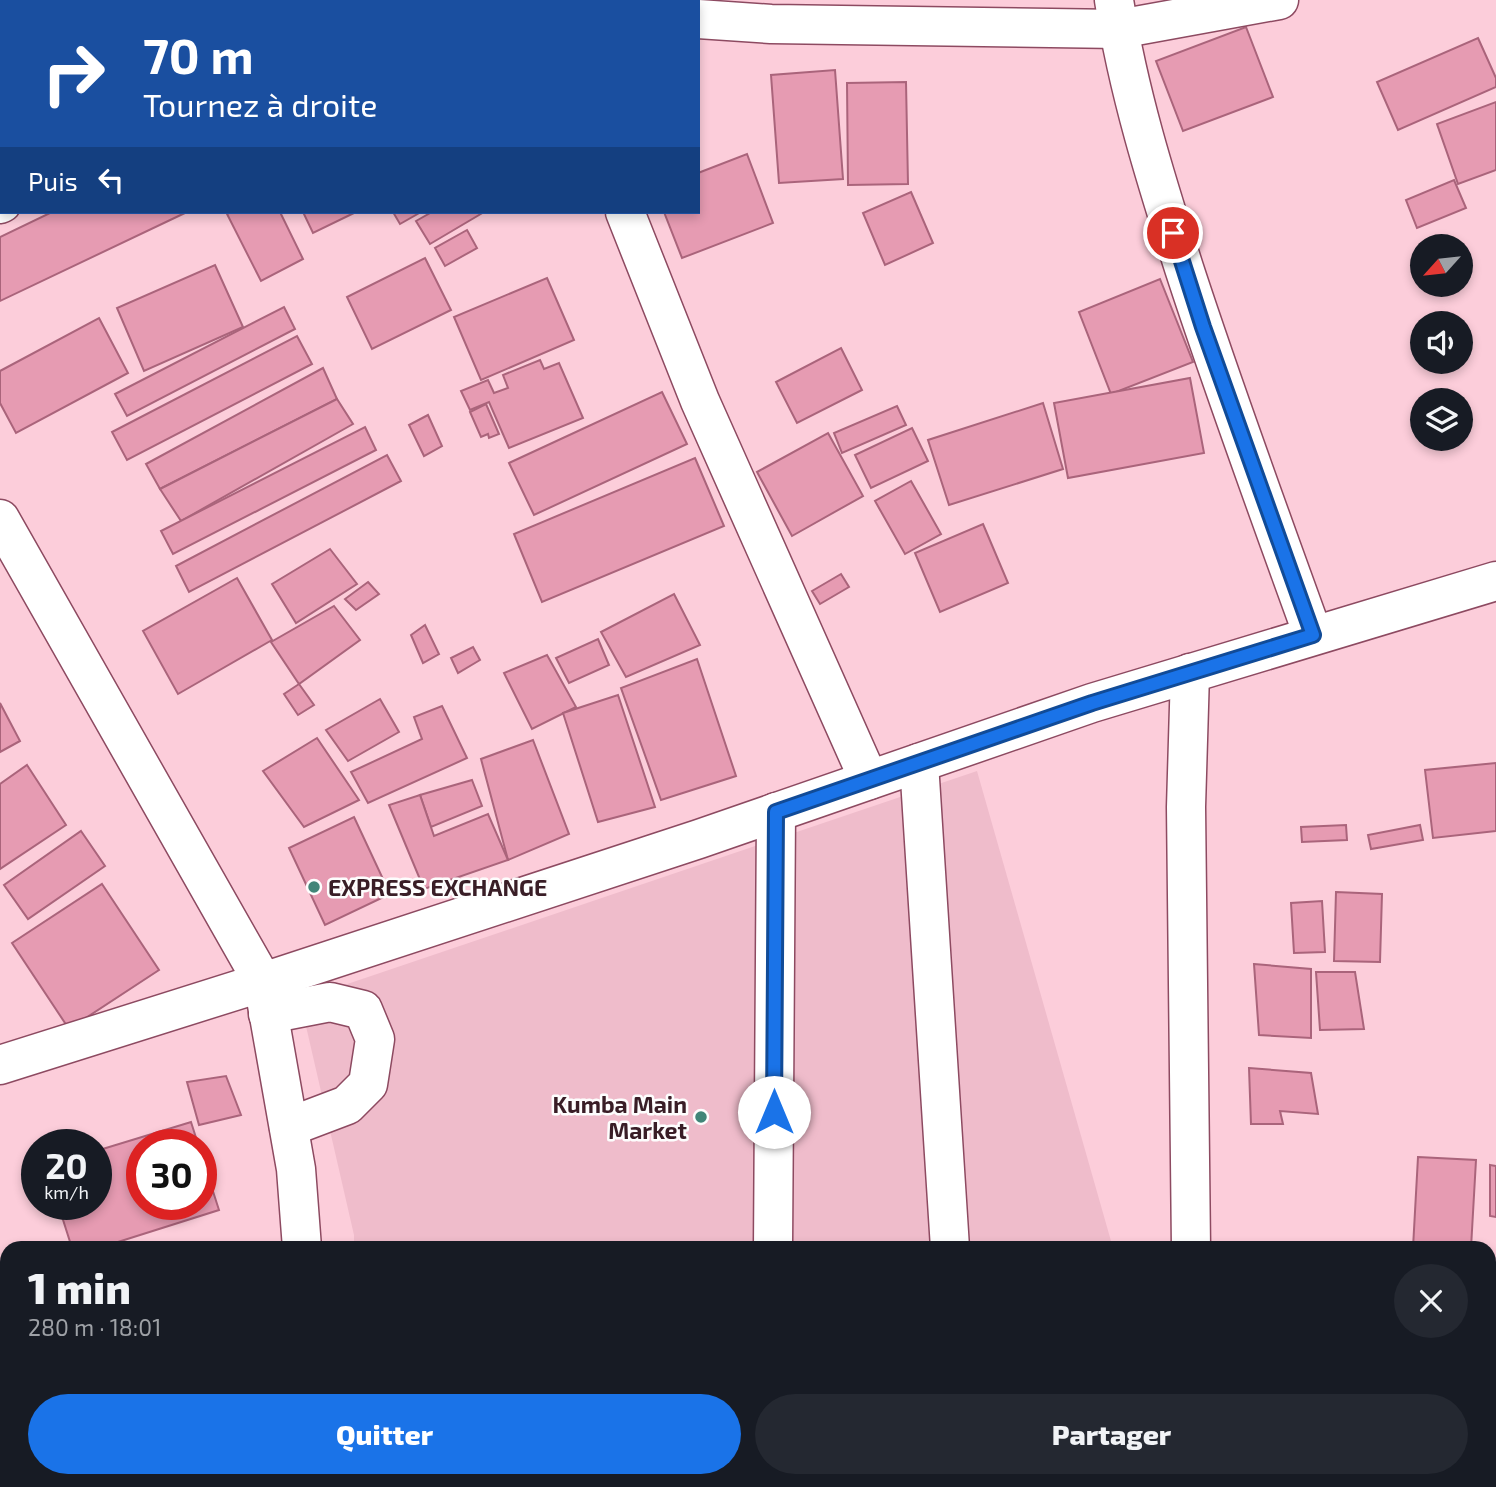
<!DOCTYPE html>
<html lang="fr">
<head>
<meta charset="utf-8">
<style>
  :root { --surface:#171b24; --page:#242831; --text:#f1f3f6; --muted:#9ea1a6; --accent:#1a73e8 }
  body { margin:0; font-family:"Exo 2",sans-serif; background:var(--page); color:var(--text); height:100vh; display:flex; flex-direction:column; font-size:26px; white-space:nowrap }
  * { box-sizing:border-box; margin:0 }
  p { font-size:23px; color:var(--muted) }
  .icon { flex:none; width:38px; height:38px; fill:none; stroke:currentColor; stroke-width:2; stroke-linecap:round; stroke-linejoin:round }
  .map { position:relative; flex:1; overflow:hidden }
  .drawer { position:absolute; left:0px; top:1241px; width:1496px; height:247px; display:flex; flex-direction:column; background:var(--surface); border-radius:21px 21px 0 0; box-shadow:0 4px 10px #0003 }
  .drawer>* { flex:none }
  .hud { position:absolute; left:0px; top:0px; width:700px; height:214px; box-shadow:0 4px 10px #0003; background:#1a4fa0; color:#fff; overflow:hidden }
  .needle { width:46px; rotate:243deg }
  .fabs { position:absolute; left:1410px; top:234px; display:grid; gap:14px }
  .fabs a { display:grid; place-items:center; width:63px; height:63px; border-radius:50%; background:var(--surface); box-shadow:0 4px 10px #0003; font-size:35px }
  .speed { position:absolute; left:21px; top:1129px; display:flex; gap:14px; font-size:35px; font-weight:700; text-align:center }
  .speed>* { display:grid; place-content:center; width:91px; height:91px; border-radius:50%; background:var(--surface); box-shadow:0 4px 10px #0003; line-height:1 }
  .speed small { font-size:18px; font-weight:400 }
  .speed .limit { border:10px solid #d22; background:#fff; color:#111 }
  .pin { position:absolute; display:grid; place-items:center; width:60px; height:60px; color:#fff; margin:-30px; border:4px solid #fff; border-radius:50%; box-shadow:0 2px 7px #0007 }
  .me { position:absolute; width:77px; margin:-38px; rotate:0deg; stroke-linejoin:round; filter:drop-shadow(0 0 5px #0008) }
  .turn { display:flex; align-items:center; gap:24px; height:147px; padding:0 28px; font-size:32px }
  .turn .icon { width:91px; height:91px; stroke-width:2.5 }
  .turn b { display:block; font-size:49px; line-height:60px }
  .then { display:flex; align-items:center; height:66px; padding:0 28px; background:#0003; gap:14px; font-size:26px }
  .round { display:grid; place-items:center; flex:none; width:74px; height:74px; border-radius:37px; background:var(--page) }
  .head { display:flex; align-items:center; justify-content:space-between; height:119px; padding:0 28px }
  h1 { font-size:42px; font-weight:800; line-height:52px }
  .action { display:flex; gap:14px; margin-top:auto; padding:14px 28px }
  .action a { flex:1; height:80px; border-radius:42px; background:var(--accent); color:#fff; font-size:28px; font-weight:800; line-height:80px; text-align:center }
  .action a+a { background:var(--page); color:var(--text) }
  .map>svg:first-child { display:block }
</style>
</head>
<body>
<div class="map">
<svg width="1496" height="1487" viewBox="0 0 1496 1487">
  <rect width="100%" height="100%" fill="#fccdda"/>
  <g fill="#efbccb">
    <path d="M977,771l136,477h-759v-13l-54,-235z"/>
    <path d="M1179,1480v7h-821v-6z"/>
  </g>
  <g fill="#e69bb2" stroke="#aa647b" stroke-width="2">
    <path d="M0,0l25,2h-23v74z"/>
    <path d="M140,0h68l1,2h-68z"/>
    <path d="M241,0h46l1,2h-47z"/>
    <path d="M298,0h57l1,2h-58z"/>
    <path d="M1246,27l27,70 -90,34 -27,-70z"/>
    <path d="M1478,38l18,40v9l-98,43 -21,-48z"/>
    <path d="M835,70l8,109 -64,4 -8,-108z"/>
    <path d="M2,81v88l-2,1v-88z"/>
    <path d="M906,82l2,102 -60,1 -1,-102z"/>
    <path d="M1496,102v68l-38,14 -21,-60z"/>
    <path d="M747,154l26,69 -91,35 -18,-46h34v-39z"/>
    <path d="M1454,180l12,28 -49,20 -11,-28z"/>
    <path d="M911,192l22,51 -48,22 -22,-52z"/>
    <path d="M52,212h135l-187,89v-64z"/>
    <path d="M231,212h49l23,47 -42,22 -34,-67z"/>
    <path d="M303,212h53l-43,21z"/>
    <path d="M393,212h28l-21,12z"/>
    <path d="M432,212h52l-54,32 -14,-23z"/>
    <path d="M467,230l10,18 -32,18 -10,-18z"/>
    <path d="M425,258l26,52 -79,39 -25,-52z"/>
    <path d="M215,265l28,62 -99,44 -27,-63z"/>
    <path d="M547,278l27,62 -93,40 -27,-63z"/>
    <path d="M1160,279l33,83 -82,32 -32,-82z"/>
    <path d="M284,307l11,22 -168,87 -12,-22z"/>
    <path d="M99,318l29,55 -112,60 -16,-30v-32z"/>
    <path d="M297,336l15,28 -185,96 -15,-28z"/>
    <path d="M841,348l21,42 -65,33 -21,-41z"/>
    <path d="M540,360l4,9 15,-6 24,55 -74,30 -20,-46 -19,8 -9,-19 27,-11 6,13 14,-5 -5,-13z"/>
    <path d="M323,368l14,31 -177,90 -14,-25z"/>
    <path d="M1190,378l14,75 -136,25 -14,-75z"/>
    <path d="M662,392l25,52 -153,71 -25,-52z"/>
    <path d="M337,399l16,25 -172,97 -21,-32z"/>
    <path d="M1043,403l20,66 -114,36 -21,-65z"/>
    <path d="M486,404l13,30 -10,4 -1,-4 -7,3 -11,-25z"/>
    <path d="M897,406l9,19 -64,28 -8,-20z"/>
    <path d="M428,415l14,31 -18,10 -15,-31z"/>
    <path d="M365,427l11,23 -203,104 -12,-23z"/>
    <path d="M912,428l16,33 -57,27 -16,-33z"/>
    <path d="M828,433l35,63 -71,40 -35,-64z"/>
    <path d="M387,455l14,26 -212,111 -13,-26z"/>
    <path d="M695,458l29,68 -182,76 -28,-68z"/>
    <path d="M911,481l30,53 -36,20 -30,-53z"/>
    <path d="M983,524l25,59 -68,29 -25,-59z"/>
    <path d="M330,549l27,35 -61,39 -24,-39z"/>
    <path d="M841,574l8,13 -29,17 -8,-13z"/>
    <path d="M237,578l35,62 -94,54 -35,-63z"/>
    <path d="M368,582l11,12 -23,16 -11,-11z"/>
    <path d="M674,594l26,51 -74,32 -25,-45z"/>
    <path d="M334,606l26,34 -61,44 -28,-42z"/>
    <path d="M425,625l14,29 -16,9 -12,-28z"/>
    <path d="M598,639l11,26 -40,18 -13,-25z"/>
    <path d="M473,647l7,13 -22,13 -7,-15z"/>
    <path d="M547,655l29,52 -44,22 -28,-56z"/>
    <path d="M697,659l39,117 -75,24 -40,-112z"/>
    <path d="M299,684l15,21 -16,10 -14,-21z"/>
    <path d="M618,695l37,112 -57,15 -35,-109z"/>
    <path d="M380,699l19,33 -51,29 -22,-31z"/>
    <path d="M0,703l20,38 -20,11z"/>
    <path d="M442,706l25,52 -99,45 -17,-31 71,-33 -8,-22z"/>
    <path d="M317,738l42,62 -55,27 -41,-56z"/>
    <path d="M533,740l36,94 -61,26 -27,-101z"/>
    <path d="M1496,763v68l-63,7 -8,-68z"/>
    <path d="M27,765l39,60 -66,44v-85z"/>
    <path d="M472,780l10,26 -51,21 -11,-32z"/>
    <path d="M420,795l14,41 54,-22 20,46 -84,29 -35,-84z"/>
    <path d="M354,817l36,77 -65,31 -36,-77z"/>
    <path d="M1346,825l1,15 -45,2 -1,-15z"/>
    <path d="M1420,825l3,15 -52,9 -3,-14z"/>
    <path d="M81,831l24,35 -77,53 -24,-34z"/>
    <path d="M102,884l57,86 -90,59 -57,-86z"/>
    <path d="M1336,892l46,2 -2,68 -46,-1z"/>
    <path d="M1322,901l3,51 -31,1 -3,-50z"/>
    <path d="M1254,964l57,5v69l-52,-3z"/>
    <path d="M1316,972h39l9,57 -44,1z"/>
    <path d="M1249,1068l62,5 7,41 -38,-3 3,13h-32z"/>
    <path d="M226,1076l15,39 -42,10 -12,-43z"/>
    <path d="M191,1122l7,22h-56v60h59v-50l18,56 -120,38h-27l-14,-44h38v-53z"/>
    <path d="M1418,1157l58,3 -5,88h-58z"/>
    <path d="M1490,1165l6,1v51l-6,-1z"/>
    <path d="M7,1353v78l-7,1v-78z"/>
    <path d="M7,1464v16h13l1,7h-21v-22z"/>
  </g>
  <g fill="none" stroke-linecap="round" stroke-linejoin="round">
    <defs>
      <g id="minor">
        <path d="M132,0l1,2"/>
        <path d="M564,0v2"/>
        <path d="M1114,0c14,91 42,180 70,268 40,123 85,245 129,367"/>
        <path d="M698,19l73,5 348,5 160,-29"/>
        <path d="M0,204l2,-1"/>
        <path d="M625,212l75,189 169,379"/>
        <path d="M1190,673l-4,134 5,441"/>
        <path d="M919,763l31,485"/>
        <path d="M268,1014l62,-12 33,8 12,29 -7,45 -21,21 -58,22"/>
        <path d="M0,1065l263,-83 436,-143 393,-136 404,-122"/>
        <path d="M773,1248l3,-436"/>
        <path d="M964,1480l1,7"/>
        <path d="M1192,1480v7"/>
        <path d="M772,1485l120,2"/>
      </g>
      <g id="highway">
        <path d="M0,519l263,463 33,187 6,79"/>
        <path d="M317,1480v7"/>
      </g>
    </defs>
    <use href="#minor" stroke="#8d4a61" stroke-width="41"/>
    <use href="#highway" stroke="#8d4a61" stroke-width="41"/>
    <use href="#minor" stroke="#fff" stroke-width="38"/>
    <use href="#highway" stroke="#fff" stroke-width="38"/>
  </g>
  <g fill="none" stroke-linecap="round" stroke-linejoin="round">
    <defs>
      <path id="route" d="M774,1112l2,-300 316,-109 221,-68 -110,-308 -30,-94"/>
    </defs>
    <use href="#route" stroke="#114b97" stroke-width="18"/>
    <use href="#route" stroke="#1a73e8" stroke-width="12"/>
  </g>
  <g fill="#418578" stroke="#fdfdfd" stroke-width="2.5">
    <circle cx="314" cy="887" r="7"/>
    <circle cx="701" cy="1117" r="7"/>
  </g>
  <g text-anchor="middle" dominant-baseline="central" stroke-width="5" stroke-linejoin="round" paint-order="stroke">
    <g font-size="23" font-weight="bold" fill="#391d26" stroke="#fdfdfd" text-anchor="start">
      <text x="328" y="887">EXPRESS EXCHANGE</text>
      <text x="687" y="1104" text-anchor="end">Kumba Main<tspan x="687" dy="26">Market</tspan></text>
    </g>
  </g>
</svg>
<div class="fabs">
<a><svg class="needle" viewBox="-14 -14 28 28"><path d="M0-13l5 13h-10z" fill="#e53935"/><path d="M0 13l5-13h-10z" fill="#9ea1a6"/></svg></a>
<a><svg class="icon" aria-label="sound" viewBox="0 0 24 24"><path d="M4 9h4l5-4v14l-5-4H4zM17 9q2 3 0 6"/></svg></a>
<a><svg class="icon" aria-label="layers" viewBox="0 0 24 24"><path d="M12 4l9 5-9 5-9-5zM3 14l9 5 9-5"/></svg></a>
</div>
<div class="speed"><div>20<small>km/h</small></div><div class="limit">30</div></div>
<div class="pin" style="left:1173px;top:233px;background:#d93025"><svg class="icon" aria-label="arrive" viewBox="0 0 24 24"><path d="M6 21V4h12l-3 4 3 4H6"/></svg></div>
<svg class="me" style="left:774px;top:1112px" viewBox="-20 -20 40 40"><circle r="19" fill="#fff"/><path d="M0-13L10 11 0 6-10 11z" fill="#1a73e8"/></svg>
<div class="hud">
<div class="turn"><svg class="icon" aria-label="right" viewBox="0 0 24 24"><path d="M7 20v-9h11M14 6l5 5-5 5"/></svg><div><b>70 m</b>Tournez à droite</div></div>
<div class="then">Puis<svg class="icon" aria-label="left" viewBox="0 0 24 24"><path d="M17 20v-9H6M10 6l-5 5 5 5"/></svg></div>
</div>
<section class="drawer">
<div class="head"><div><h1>1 min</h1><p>280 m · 18:01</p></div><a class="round"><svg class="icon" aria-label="close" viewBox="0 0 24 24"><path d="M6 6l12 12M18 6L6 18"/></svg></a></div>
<div class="action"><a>Quitter</a><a>Partager</a></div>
</section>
</div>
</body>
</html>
